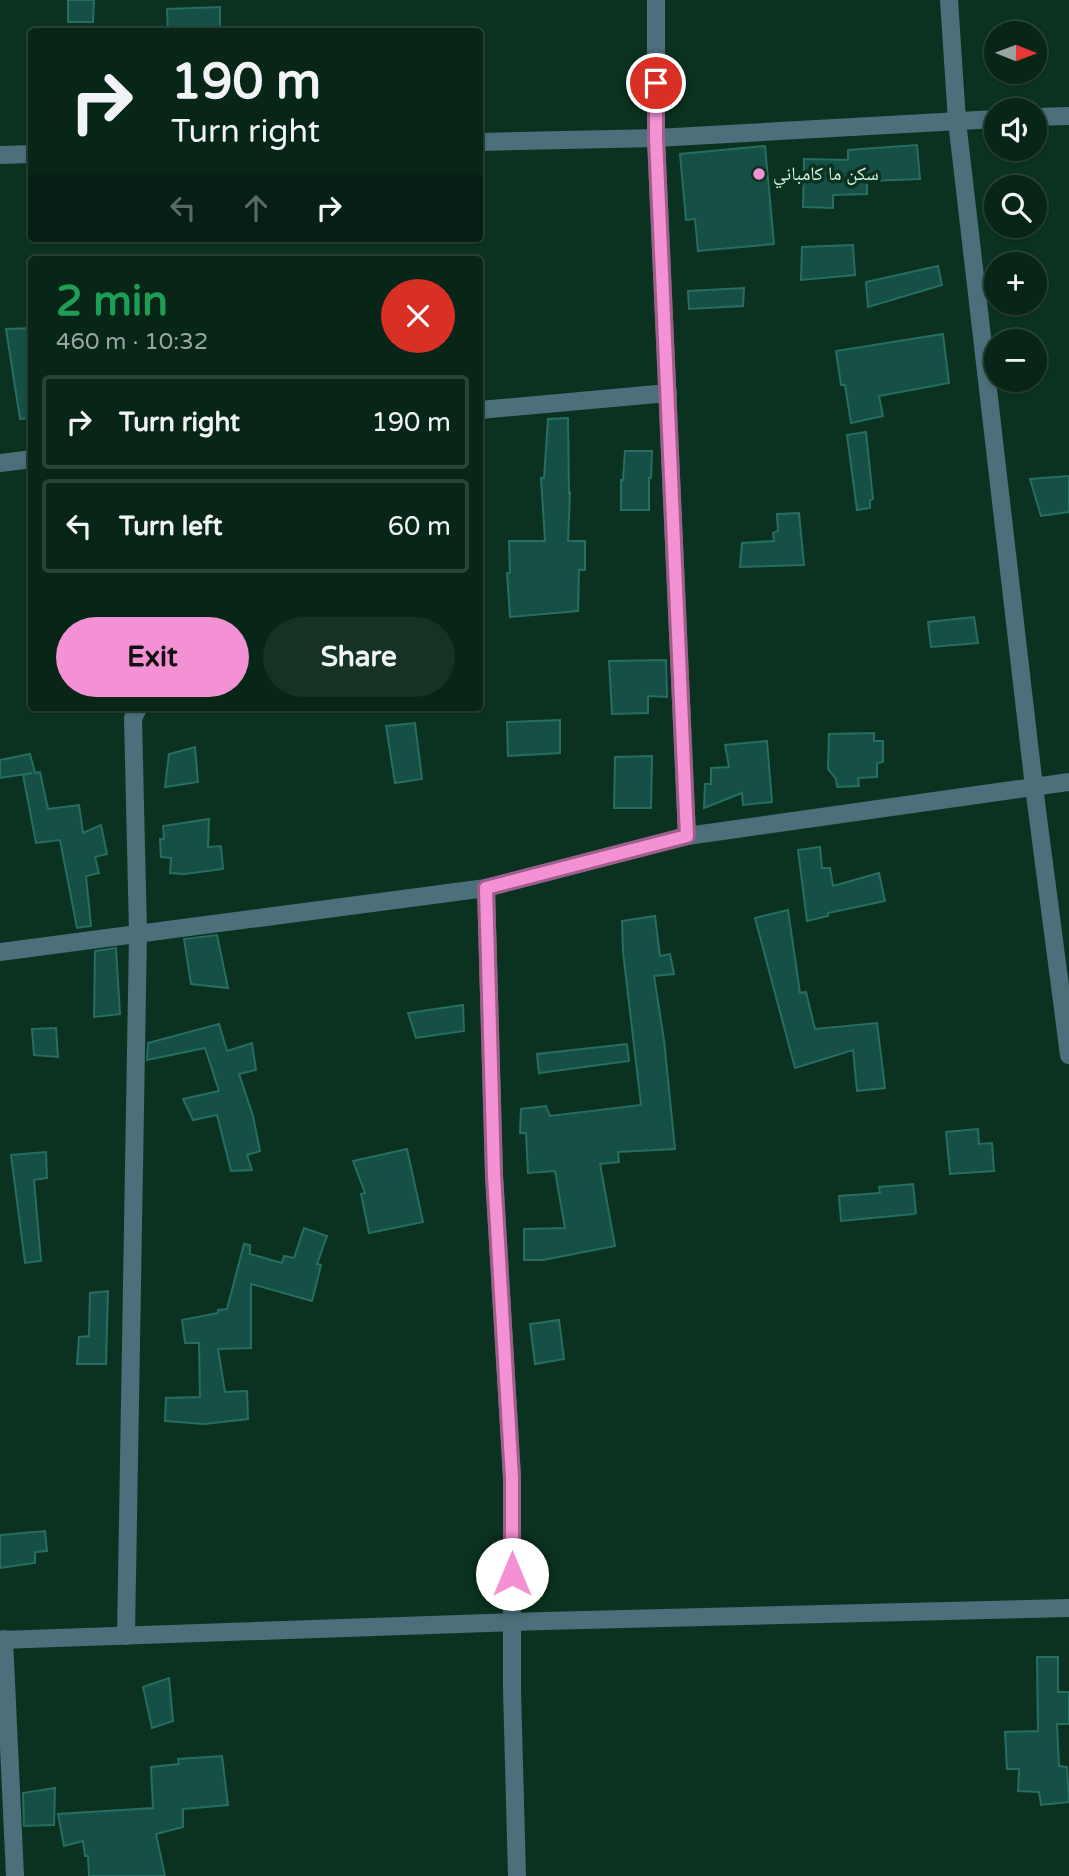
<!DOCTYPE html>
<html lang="en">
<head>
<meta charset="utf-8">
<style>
  :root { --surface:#082618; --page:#163225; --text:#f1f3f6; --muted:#98a5a2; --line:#294337; --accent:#f491d4 }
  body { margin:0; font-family:"Varela Round","Noto Naskh Arabic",sans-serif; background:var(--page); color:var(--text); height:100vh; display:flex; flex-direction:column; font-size:26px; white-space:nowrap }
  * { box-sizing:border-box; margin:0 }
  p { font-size:23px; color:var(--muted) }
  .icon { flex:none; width:38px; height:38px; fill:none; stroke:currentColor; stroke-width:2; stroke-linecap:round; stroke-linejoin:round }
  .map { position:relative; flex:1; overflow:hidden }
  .side { position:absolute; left:28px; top:256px; width:455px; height:455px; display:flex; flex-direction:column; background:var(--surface); border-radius:7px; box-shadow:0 2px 5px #0004,0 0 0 2px var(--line) }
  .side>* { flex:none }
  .top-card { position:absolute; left:28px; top:28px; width:455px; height:214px; border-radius:7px; box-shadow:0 2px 5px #0004,0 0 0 2px var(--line); background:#082618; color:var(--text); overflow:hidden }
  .needle { width:46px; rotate:91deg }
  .tools { position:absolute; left:984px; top:21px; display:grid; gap:14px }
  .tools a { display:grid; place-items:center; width:63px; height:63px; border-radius:50%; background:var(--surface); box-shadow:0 2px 5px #0004,0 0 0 2px var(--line); font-size:35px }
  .pin { position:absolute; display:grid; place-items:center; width:60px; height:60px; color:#fff; margin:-30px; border:4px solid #fff; border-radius:50%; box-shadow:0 2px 7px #0007 }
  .me { position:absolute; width:77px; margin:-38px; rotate:0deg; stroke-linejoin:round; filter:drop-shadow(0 0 5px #0008) }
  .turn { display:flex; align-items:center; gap:24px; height:147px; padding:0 28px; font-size:32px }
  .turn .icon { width:91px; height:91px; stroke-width:2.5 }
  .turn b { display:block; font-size:49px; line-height:60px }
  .lanes { display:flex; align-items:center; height:66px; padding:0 28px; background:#0003; justify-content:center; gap:35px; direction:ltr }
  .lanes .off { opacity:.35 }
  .round { display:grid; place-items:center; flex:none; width:74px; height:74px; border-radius:37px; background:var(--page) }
  .head { display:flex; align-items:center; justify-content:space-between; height:119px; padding:0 28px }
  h1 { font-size:42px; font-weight:800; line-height:52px; color:#1e9e55 }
  .cta { display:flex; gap:14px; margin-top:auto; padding:14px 28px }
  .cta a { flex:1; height:80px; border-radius:42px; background:var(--accent); color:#111; font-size:28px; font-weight:800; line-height:80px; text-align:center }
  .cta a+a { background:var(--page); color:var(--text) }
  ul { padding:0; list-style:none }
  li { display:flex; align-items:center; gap:21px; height:94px; margin:0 14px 10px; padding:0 14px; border:4px solid var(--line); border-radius:7px }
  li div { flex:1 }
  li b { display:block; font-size:26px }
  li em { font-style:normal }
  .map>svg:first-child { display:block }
</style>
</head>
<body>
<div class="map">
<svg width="1069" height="1876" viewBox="0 0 1069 1876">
  <rect width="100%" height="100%" fill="#0b3220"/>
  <g fill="#154f46" stroke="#276d61" stroke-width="2">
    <path d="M68,0h26l-1,22h-25z"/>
    <path d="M220,7v25h-52l-1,-23z"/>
    <path d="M917,145l3,34 -53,2v13l-34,1v13l-30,-1 1,-48 44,1v-10z"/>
    <path d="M765,146l9,98 -76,7 -3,-32 -9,1 -6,-66z"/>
    <path d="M853,245l2,30 -54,5 1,-33z"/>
    <path d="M938,266l4,19 -74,22 -2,-25z"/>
    <path d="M744,288l-1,18 -54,3 -1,-18z"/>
    <path d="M32,328v90l-12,1 -14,-90z"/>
    <path d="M943,334l6,49 -70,13 4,20 -32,7 -6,-38h-4l-5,-34z"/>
    <path d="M568,418l1,75h1l-2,48h17v29h-6l-1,41 -68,6 -3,-44h3l-1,-32h36l-4,-63h3l4,-59z"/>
    <path d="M866,432l7,67 -3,1v8l-13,2 -10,-75z"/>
    <path d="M625,451h27l-1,27h-2v32h-28v-30h2z"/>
    <path d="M1069,476v36l-28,4 -11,-37z"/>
    <path d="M799,513l5,52 -64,2 2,-24 32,-2 -1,-8 5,-2 -1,-17z"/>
    <path d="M974,617l4,26 -47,4 -3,-25z"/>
    <path d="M666,660l1,37 -19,-1v17l-36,1 -3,-53z"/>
    <path d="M560,720v33l-52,3 -1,-34z"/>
    <path d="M415,723l7,56 -27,4 -9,-57z"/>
    <path d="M874,733v8h9v21l-6,1v14l-19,1 1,8 -22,1 -1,-8 -8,-10 1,-35z"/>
    <path d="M767,741l5,61 -29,3 -1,-12 -38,15 1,-24h6v-16l18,-1 -4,-22z"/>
    <path d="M195,747l3,35 -33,5 4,-33z"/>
    <path d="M30,754l5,19 5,-1 8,37 31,-4 4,28 18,-8 6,29 -12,3 4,16 -13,3 5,50 -14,2 -17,-88 -24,3 -13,-68 9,-2 -32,5v-18z"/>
    <path d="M652,756l-1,52h-37l1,-51z"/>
    <path d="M209,819l-1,28 13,-1 2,23 -38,5 -15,-1 1,-15 -10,-1 -1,-18h4l-1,-13z"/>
    <path d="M820,847l2,21h8l3,18 46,-13 6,28 -57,12v3l-21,5 -9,-71z"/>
    <path d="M788,910l12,83 6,-1 9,37 62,-6 8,65 -28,3 -4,-41 -58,18 -40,-150z"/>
    <path d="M655,916l5,40 10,-2 4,20 -20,2 10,64 11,109 -57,3 1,10 -19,2 15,82 -72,14h-19v-31l41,-1 -10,-57 -27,2 -2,-40h-6l1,-24 25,-3 4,10 91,-11 -18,-153 -1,-31z"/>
    <path d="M217,935l11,53 -37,-4 -7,-45z"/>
    <path d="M116,948l4,66 -26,3 1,-66z"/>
    <path d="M463,1005l1,26 -48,7 -8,-25z"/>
    <path d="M219,1024l8,27 25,-8 4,27 -17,4 14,42 7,35 -13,4 5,15 -21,1 -14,-56 -24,5 -10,-21 36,-8 -14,-43 -58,12 1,-17z"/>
    <path d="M56,1028l2,29 -24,-2 -2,-26z"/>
    <path d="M627,1044l2,17 -90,12 -2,-19z"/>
    <path d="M978,1129l1,15 13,-1 2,28 -44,3 -4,-42z"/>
    <path d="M407,1149l16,73 -54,11 -8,-39 4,-1 -12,-32z"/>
    <path d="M46,1152l1,26 -13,2 7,81 -16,2 -14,-108z"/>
    <path d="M913,1184l3,29 -2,1 -73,7 -2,-25 41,-3 -1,-6z"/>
    <path d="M304,1228l23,8 -10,28 4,1 -9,36 -61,-17v64l-33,1 7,43 22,-1 1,28 -44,5 -39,-3 1,-23 34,-1 -1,-54h-14l-3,-23 36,-7v-3l9,-1 17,-65 6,1v9l32,9 2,-7 10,2z"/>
    <path d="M108,1291l-2,73h-29l2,-27 10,-1 1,-43z"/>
    <path d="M559,1320l5,39 -29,5 -5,-40z"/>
    <path d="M45,1531l2,20 -12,1v11l-35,5v-33z"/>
    <path d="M1037,1657h21v35h11v32h-12l2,42 8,1 2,35 -28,3 -2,-13 -21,-1 1,-22h-12l-2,-37 33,-1z"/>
    <path d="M169,1678l4,43 -21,7 -9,-41z"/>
    <path d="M222,1756l6,49 -45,4v18l-27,7 9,42h-76l-1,-20h-3l-2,-15 -19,5 -6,-32 95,-6 -2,-41 28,-3 -1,-5z"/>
    <path d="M55,1788l-1,37 -30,1 -1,-33z"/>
  </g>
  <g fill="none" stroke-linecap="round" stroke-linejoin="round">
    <g stroke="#4b6f7b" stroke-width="18">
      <path d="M656,0v138l31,698"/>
      <path d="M949,0l8,121 77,666 35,268"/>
      <path d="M1034,117l35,-1"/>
      <path d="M480,142l176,-4 340,-19"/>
      <path d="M0,155l32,-1"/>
      <path d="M480,410l188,-17"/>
      <path d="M0,463l32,-4"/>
      <path d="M486,888l8,287 18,302v213l5,186"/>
      <path d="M0,952l486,-64 201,-52 382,-54"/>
      <path d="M126,1636l12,-703 -5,-215 6,-11"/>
      <path d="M4,1639l11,237"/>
      <path d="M0,1640l544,-19 525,-13"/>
    </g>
  </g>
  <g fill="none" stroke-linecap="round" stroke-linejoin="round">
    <defs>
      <path id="route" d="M512,1574v-96l-18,-303 -8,-287 201,-52 -31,-698v-55"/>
    </defs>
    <use href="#route" stroke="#9f5e8a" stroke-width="18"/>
    <use href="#route" stroke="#f491d4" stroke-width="12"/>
  </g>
  <circle fill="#f491d4" stroke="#0b3220" stroke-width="2.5" cx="759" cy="174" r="7"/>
  <g text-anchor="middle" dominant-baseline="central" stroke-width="7" stroke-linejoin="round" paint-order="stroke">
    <g font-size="19" fill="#d1f4df" stroke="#0b3220" text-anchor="start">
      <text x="773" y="174">سكن ما كامباني</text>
    </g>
  </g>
</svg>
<div class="tools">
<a><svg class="needle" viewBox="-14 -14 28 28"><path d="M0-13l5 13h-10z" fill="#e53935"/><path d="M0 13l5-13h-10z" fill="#98a5a2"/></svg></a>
<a><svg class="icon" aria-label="sound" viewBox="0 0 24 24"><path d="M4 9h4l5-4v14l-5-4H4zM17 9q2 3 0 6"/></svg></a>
<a><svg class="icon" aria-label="search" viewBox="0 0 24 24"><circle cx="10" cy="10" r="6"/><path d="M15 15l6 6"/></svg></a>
<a>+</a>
<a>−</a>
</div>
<div class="pin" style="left:656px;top:83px;background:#d93025"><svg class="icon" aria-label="arrive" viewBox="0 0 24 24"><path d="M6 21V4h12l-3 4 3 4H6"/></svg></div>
<svg class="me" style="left:512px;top:1574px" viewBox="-20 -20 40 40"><circle r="19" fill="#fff"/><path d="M0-13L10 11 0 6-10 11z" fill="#f491d4"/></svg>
<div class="top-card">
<div class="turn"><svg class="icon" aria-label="right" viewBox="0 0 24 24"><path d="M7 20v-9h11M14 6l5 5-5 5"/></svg><div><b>190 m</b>Turn right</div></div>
<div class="lanes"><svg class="icon off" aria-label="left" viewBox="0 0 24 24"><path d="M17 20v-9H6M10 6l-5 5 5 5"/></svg><svg class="icon off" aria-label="ahead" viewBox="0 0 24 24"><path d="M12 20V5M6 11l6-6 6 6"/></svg><svg class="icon" aria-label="right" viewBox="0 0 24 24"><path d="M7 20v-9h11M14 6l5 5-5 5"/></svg></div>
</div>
<section class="side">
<div class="head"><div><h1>2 min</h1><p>460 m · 10:32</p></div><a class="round" style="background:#d93025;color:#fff"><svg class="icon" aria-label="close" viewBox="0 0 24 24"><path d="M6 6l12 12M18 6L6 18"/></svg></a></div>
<ul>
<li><svg class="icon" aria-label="right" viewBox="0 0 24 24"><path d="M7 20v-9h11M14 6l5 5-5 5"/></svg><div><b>Turn right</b></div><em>190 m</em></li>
<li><svg class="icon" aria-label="left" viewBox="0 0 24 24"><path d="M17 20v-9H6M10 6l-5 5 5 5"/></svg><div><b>Turn left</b></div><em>60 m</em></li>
</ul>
<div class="cta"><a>Exit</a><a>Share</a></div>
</section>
</div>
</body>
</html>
